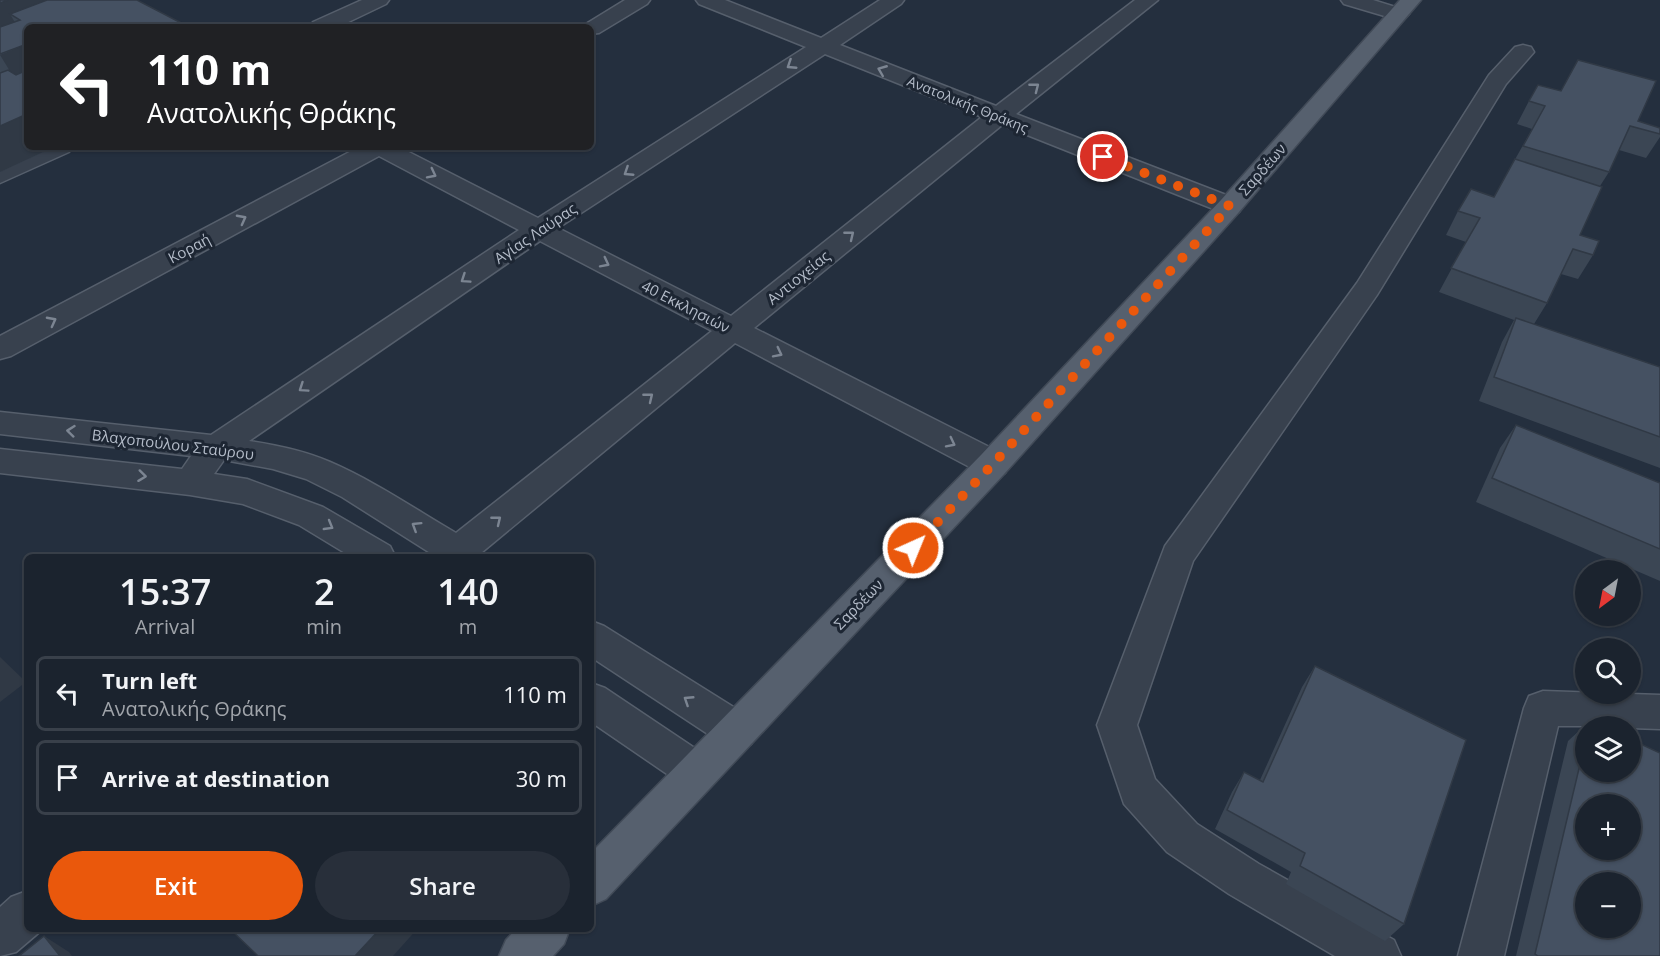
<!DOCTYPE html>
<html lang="en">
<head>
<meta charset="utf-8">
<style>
  :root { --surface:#1b232e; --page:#282f3a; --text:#f1f3f6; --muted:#a0a4aa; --line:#39404a; --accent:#ea580c }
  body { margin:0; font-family:"Open Sans",sans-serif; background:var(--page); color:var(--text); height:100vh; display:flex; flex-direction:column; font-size:22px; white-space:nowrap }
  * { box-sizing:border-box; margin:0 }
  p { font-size:20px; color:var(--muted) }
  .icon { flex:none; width:33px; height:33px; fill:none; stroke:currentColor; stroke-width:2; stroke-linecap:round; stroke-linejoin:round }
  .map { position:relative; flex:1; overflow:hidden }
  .panel { position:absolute; left:24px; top:554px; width:570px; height:378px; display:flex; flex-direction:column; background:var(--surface); border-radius:9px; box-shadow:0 2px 4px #0004,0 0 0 2px var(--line) }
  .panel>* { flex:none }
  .guide { position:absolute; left:24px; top:24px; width:570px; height:126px; border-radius:9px; box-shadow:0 2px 4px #0004,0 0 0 2px var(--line); background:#202124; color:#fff; overflow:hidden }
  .needle { width:39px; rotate:212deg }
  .tools { position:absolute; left:1575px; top:560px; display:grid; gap:12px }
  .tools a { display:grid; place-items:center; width:66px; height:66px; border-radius:50%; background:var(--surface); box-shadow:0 2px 4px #0004,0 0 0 2px var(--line); font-size:30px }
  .pin { position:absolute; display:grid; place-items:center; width:51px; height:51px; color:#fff; margin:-26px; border:3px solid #fff; border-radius:50%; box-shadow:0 2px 6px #0007 }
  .me { position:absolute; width:66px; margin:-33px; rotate:44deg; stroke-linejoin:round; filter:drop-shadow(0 0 4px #0008) }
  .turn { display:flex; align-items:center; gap:21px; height:126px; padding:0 24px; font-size:27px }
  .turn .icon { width:78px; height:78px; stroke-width:2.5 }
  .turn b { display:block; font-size:42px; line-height:51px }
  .eta { display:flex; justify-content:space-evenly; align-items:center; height:102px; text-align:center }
  .eta b { font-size:36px; font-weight:600; line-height:42px }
  .button { display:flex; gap:12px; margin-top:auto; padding:12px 24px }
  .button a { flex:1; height:69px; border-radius:36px; background:var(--accent); color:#fff; font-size:24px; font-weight:600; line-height:69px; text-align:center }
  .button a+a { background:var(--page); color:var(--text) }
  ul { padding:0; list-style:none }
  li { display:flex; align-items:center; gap:18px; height:75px; margin:0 12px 9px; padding:0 12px; border:3px solid var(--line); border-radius:9px }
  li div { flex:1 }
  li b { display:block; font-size:22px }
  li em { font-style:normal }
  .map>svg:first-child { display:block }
</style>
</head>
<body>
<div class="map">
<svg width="1660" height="956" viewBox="0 0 1660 956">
  <rect width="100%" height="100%" fill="#242f3e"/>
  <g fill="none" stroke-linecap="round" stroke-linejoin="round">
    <defs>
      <g id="minor">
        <path d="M362,0h27l-3,4 -48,23h-28l3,-5z"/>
        <path d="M625,0h25l-3,4 -48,29 -8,1v-7h-10z"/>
        <path d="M696,0h29l96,38 59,-38h24l-3,4 -61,41 156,61 139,-106h23l-142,114 223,86 4,6 -4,6 -9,2 -9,-2 -219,-87 -248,203 251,127 4,9 -4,9 -12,3 -12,-3 -246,-130 -254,210 1,3h-47l-93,-59 -36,-18 -33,-10 -49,-9 -10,14 33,5 76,28 67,39 5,10h-45l-51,-31 -56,-21 -53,-9 -190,-22v-24l182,20 9,-13 -191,-22v-22l211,23 308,-205 -140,-74 -368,200 -11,3v-23l359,-189h40l139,71 268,-171 -107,-43zM825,54l157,63 -251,199 -173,-88zM540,241l172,90 -256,202c-41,-24 -82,-52 -126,-71 -25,-11 -54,-17 -81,-21z"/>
        <path d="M1341,0h32l32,10 4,4 -4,4 -7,2 -54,-16z"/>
        <path d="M1523,45l8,2 3,5 -28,32 -129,211 -184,266 -56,164 18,54 42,45 62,40 135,76 7,16h-66l-106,-62 -62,-42 -43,-48 -27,-79 68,-179 192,-263 132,-208 26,-28z"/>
        <path d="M40,147h32l-3,5 -69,31v-17z"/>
        <path d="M591,621l13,5 147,92 6,13 -6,13 -14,5 -14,-5 -132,-87z"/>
        <path d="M591,683l14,5 106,71 6,13 -6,13 -14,6 -14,-6 -92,-63z"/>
        <path d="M1543,691l117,4v34l-30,-1v-2h-72l-54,230h-46l66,-248 5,-12z"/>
        <path d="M27,891v37l16,1 -27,23 -16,4v-49l11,-10z"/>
      </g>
      <g id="major">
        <path d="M1400,0h21l-182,212 -234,261 -399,426 -15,7v-53l390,-398 240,-255z"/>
        <path d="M517,928h53l-6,16 -11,12h-54l7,-16z"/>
      </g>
    </defs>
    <use href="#minor" stroke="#565f6c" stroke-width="3"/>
    <use href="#major" stroke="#414a57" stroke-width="3"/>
    <use href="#minor" fill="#38414e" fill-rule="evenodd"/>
    <use href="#major" fill="#56606e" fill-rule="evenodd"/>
  </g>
  <g fill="#3b4654">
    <path d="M0,0l189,27h-162l27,120 -54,25z"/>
    <path d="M1529,101l109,20 22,7v9l-14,21 -27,-8 -10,22 -9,14 -20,49 13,20 -15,24 -17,-5 -14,29 -13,21 126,43v101l-181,-67 23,-59 12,-22 -75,-28 27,-50 -20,-7 12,-24 36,-14 38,-68 -15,-5z"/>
    <path d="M1516,425l144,58v98l-184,-79 24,-54z"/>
    <path d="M1315,666l89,258 -19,17 -99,-57 5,-12 -76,-43 17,-37 12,-20 16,8 42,-93z"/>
    <path d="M1590,721l12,5h-16v45l74,185h-144l52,-215z"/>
  </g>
  <g fill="#303945">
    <path d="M8,0h90l-78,20 -10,-6 13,22 -23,9v-42z"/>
    <path d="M27,44v43l-6,2 -21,-34z"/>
    <path d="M27,114v33h27l-54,25v-46z"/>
    <path d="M0,657l26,25 -26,20z"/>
    <path d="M381,928h37l-25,28h-38z"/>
    <path d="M44,936l25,16 3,4h-12z"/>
  </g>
  <g fill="#455162" stroke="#303945" stroke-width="1.5" fill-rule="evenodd">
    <path d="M0,0h8l-8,3z"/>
    <path d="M47,0h90l52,27h-116l-2,-1 -3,1h-41v17l-27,10v-27l20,-7 -10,-6z"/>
    <path d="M1578,60l78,21 -18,40 22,7v6l-30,-8 -21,46 -86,-26 22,-40 -16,-5 9,-16 23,6z"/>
    <path d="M8,70l8,5 11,-5v44l-27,12v-53z"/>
    <path d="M1515,159l87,28 -22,48 19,6 -6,14 -20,-6 -26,54 -96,-35 29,-50 -22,-7 13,-22 23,8z"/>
    <path d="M1516,318l144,49v70l-166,-60z"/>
    <path d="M1516,425l144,58v66l-168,-71z"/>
    <path d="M1315,666l151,74 -62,184 -104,-58 5,-13 -78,-43 17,-38 19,10z"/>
    <path d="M1590,721l12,5h-14z"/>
    <path d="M1586,739v32h44v-32l30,14v203h-122l-3,-2zM1586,804h44v45h-44zM1586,882h44v45h-44z"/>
    <path d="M229,928h152l-26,28h-97z"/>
    <path d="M44,936l16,20h-41z"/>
  </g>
  <defs><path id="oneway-chevron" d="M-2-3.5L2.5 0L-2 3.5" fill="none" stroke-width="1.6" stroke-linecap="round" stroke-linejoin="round" transform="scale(1.5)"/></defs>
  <g stroke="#7c8592">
    <use href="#oneway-chevron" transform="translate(791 65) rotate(147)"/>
    <use href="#oneway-chevron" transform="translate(882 70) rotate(-158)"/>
    <use href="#oneway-chevron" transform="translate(1035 87) rotate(-38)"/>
    <use href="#oneway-chevron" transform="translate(628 172) rotate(147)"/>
    <use href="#oneway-chevron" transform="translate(432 174) rotate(27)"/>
    <use href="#oneway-chevron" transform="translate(242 219) rotate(-28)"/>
    <use href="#oneway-chevron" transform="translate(850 235) rotate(-39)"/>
    <use href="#oneway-chevron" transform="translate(605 263) rotate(27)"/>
    <use href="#oneway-chevron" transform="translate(465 279) rotate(146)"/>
    <use href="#oneway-chevron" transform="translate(52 321) rotate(-28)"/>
    <use href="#oneway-chevron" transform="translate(778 353) rotate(27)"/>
    <use href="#oneway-chevron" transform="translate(303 388) rotate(146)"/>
    <use href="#oneway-chevron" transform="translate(649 397) rotate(-39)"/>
    <use href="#oneway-chevron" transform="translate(71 431) rotate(-174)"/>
    <use href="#oneway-chevron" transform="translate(951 443) rotate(27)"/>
    <use href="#oneway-chevron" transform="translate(142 476) rotate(7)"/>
    <use href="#oneway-chevron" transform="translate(497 520) rotate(-39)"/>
    <use href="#oneway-chevron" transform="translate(329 526) rotate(30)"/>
    <use href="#oneway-chevron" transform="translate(416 526) rotate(-148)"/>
    <use href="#oneway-chevron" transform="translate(688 700) rotate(-147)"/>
  </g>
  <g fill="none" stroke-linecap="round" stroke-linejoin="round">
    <path stroke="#ea580c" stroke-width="10" stroke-dasharray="0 18" d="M913,548l80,-84 237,-258 -127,-49"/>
  </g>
  <g text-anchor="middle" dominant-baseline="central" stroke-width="6" stroke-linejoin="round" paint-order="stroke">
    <g font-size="14" fill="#b4bcc9" stroke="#1d2633">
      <text transform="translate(968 104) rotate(22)">Ανατολικής Θράκης</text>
    </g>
    <g font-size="15" fill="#b4bcc9" stroke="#1d2633">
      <text transform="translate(1262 169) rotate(-49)">Σαρδέων</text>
      <text transform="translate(535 233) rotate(-34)">Αγίας Λαύρας</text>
      <text transform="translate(189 248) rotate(-28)">Κοραή</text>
      <text transform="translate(798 277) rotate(-39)">Αντιοχείας</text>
      <text transform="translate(686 306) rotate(27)">40 Εκκλησιών</text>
      <text transform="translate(173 444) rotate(7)">Βλαχοπούλου Σταύρου</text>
      <text transform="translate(858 604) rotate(-46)">Σαρδέων</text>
    </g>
  </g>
</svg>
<div class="tools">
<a><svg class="needle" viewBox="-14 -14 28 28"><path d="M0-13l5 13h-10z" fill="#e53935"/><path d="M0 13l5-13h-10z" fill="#a0a4aa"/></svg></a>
<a><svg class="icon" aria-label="search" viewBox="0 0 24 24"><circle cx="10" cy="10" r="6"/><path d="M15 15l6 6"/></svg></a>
<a><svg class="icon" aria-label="layers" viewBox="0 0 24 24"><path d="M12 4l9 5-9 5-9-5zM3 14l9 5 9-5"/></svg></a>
<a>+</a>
<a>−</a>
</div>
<div class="pin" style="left:1103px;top:157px;background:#d93025"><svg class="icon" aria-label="arrive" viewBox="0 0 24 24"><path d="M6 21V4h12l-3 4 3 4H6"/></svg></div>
<svg class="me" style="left:913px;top:548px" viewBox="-20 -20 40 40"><circle r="17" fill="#ea580c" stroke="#fff" stroke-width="3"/><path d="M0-11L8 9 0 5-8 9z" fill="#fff"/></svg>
<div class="guide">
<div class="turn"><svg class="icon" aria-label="left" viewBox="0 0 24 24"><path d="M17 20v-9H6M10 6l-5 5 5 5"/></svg><div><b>110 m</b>Ανατολικής Θράκης</div></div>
</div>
<section class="panel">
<div class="eta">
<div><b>15:37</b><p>Arrival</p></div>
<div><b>2</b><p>min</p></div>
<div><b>140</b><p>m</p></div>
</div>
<ul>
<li><svg class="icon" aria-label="left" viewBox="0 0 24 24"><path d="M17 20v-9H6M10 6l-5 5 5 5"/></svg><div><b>Turn left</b><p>Ανατολικής Θράκης</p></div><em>110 m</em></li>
<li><svg class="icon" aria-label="arrive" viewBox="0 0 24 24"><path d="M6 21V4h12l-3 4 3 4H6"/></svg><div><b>Arrive at destination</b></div><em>30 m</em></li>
</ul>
<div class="button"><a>Exit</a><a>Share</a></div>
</section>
</div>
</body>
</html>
